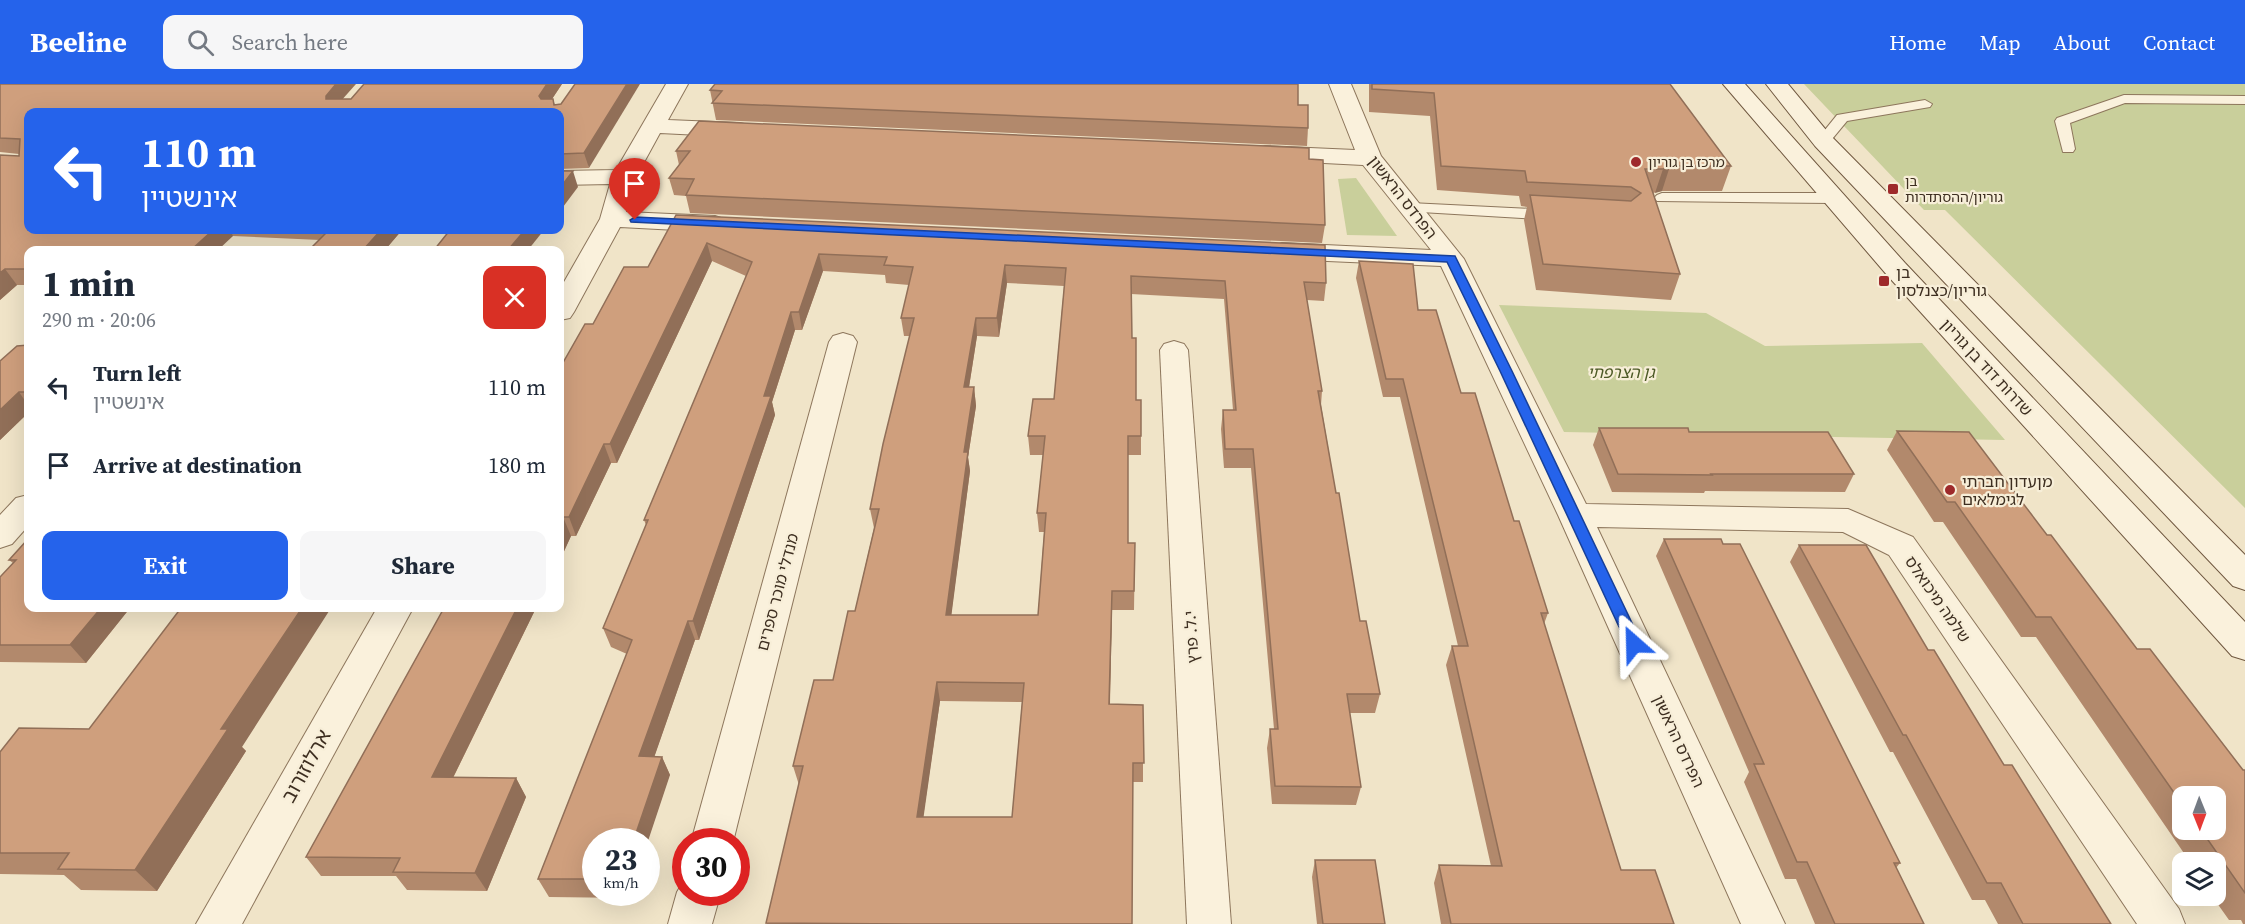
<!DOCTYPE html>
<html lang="en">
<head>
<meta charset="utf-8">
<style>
  :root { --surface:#fff; --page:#f6f6f7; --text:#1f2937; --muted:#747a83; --accent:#2563eb }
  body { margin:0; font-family:"Source Serif 4","Noto Sans Hebrew",serif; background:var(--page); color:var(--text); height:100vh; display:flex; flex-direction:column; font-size:22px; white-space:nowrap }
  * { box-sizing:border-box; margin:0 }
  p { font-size:20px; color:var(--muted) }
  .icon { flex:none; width:33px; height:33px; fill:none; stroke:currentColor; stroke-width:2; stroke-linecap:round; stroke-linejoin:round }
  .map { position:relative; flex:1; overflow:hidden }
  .sheet { position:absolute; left:24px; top:162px; width:540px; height:366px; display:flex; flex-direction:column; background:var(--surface); border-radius:12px; box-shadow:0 6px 24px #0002 }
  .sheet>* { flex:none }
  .guide { position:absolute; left:24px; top:24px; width:540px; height:126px; border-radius:12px; box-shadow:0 6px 24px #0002; background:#2563eb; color:#fff; overflow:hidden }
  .needle { width:39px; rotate:179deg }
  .tools { position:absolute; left:2172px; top:702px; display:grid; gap:12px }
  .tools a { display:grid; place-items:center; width:54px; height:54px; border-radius:12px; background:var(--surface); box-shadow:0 6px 24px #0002; font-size:30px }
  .speed { position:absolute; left:582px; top:744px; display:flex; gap:12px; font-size:30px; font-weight:700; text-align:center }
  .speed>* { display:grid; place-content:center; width:78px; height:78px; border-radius:50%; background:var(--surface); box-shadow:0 6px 24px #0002; line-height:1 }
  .speed small { font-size:15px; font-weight:400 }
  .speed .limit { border:9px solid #d22; background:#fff; color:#111 }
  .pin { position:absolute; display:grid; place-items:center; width:51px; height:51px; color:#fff; margin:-62px -26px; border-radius:50% 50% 50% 0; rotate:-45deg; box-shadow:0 0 6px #0007 }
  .pin .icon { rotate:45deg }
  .me { position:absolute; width:66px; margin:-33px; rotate:335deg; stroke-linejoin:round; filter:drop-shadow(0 0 4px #0008) }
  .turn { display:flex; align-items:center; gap:21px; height:126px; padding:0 18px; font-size:27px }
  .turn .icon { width:78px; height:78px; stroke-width:2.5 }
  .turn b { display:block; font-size:42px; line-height:51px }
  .round { display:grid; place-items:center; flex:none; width:63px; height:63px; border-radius:12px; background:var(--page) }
  .summary { display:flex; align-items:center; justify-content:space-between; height:102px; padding:0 18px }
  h1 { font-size:36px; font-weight:700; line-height:45px }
  .button { display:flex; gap:12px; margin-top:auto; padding:12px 18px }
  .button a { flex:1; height:69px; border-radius:12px; background:var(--accent); color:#fff; font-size:24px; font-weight:700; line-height:69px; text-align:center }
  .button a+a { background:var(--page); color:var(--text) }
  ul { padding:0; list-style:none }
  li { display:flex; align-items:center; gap:18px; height:78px; padding:0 18px }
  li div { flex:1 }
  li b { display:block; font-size:22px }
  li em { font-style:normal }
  header { display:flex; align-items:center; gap:36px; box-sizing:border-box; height:84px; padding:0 30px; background:var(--accent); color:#fff }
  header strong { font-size:28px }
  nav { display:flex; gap:33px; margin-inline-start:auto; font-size:21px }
  .search { width:420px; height:54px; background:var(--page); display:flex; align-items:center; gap:15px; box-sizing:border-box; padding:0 21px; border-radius:12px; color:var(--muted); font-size:22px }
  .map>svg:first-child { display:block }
</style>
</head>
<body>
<header>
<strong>Beeline</strong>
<div class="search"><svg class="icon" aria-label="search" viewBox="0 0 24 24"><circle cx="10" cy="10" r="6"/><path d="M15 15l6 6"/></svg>Search here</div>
<nav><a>Home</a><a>Map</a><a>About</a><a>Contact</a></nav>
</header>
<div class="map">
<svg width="2245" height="840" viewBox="0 0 2245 840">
  <rect width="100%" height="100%" fill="#f0e4c8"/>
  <g fill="#c9cf9b">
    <path d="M1804,0h441v424l-300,-298h-21z"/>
    <path d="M1356,94l41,58 -50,-1 -9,-56z"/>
    <path d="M1499,221l207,8 59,33 157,-3 83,97 -441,-8z"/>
  </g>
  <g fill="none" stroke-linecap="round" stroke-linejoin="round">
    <defs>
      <g id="lane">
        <path d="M2124,11l121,1v8l-120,-1 -55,20 5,26 -2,3h-10l-8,-31 2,-3z"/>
        <path d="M1925,16l7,4 -2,3 -83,14 -19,23 -5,1 -7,-4 21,-26z"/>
        <path d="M1662,109h170l8,5 -8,5 -175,-2 -3,-3 3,-3z"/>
        <path d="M1410,119l143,7 8,5 -8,5 -149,-9 -2,-3 2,-3z"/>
      </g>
      <g id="street">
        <path d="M666,0h22l-20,36 72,3 8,2 3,5 -3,5 -8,2 -80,-4 -24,44 -10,35 89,4 9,3 4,5 -4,5 -9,3 -95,-5 -46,85 -4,6 -10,2v-31l40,-70 10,-35 -50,1v-14l56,-1z"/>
        <path d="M1329,0h22l30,72 83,103 122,245 262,5 65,28 266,372 6,15h-48l-248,-369 -46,-23 -246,-5 188,397h-44l-183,-409 -117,-249 -159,-7 -9,-3 -4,-5 4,-5 9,-3 149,7 -68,-85 -98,-5 -8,-2 -4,-5 4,-5 8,-2 90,4z"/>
        <path d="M843,249l10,3 4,6 -124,500h-42l138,-500 4,-6z"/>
        <path d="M1174,257l10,3 4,6 43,574h-44l-27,-574 4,-6z"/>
        <path d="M28,411v31l-16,18 -12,4v-33l16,-17z"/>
        <path d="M377,524h36l-171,316h-46z"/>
        <path d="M686,793v15h35l-9,32h-44l9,-32z"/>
      </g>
      <g id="secondary">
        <path d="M1723,0h22l160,179 340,359v38l-13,-4 -345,-381z"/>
        <path d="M1766,0h22l43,52 414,419v35l-12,-4 -418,-440z"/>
      </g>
    </defs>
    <use href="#lane" stroke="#8d765c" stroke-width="2"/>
    <use href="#street" stroke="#8d765c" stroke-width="2"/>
    <use href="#secondary" stroke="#6f573f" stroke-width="2"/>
    <use href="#lane" fill="#faf1dc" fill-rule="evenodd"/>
    <use href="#street" fill="#faf1dc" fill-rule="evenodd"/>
    <use href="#secondary" fill="#faf1dc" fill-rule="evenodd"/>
  </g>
  <g fill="#b2896c" fill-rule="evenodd">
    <path d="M0,0l343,15h8l13,-15h198l-10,15h1l2,6 6,-1 14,-20 14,84 -29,1v-57h-532v118h374l-17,20h-75l10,-10 -87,-4 -205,14v35h-11l-17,15v-145l19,1v-2l-19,-2z"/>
    <path d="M1369,0h301l61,82 -9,25h-60l-9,2 27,81 -9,26 -135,-10 -12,-70 3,-13 -6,-1 -2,-10 -82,-6 -7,-74 -61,-4z"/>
    <path d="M710,6l588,15 10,23 -1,18 -591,-26z"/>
    <path d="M676,67l633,8 16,66 -3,18 -632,-30 -4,-17 -12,-1 -5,-17 10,-13z"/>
    <path d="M676,131l650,68 -2,18 -17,-1 15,91 -1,14 15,88 24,128 20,73 -5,19h-26l12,74 -5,18 -84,-1 -5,-56 3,-19h4l-23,-261h-27l-3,-39 2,-19h10l-9,-111 -93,-5 1,44 4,62h5v55h-13v88h7l-1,67h-22l-2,94 33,1v77h-10l-1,142h-365l-1,-1 33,-138 -6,-19 40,-86 22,-69 19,-83 -4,-19 40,-173h-6l-3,-18 8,-33 -23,-2 -1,-8 -62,-4 -21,59h-7l-23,72 3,13 -76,225h-4l-41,117h8l8,18 -74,67v50h36l-2,6 -81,-1 -11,-18 89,-225 -16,-7 -8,-19 43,-103 -2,-5 102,-244 -34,-15 -95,202h-6l-35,73h-5l-11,24v-192l33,-44 55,-57zM1007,199l57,3 -10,113 -26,37 2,19h13l-6,58 2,19h5l-6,83h-87l19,-144 -2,-14 8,-51 -2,-19h-5l8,-51 22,1zM940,617l82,1 -10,115h-89z"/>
    <path d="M1359,177l59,49 43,83 53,128 34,92 -4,11 77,246 53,54h-233l-7,-41 5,-18 52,1 -45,-201 6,-19h6l-58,-249h-17l-27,-119z"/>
    <path d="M28,261v68l-28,27v-79z"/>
    <path d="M1599,344l90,4 165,42 -9,18 -140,-1 -1,2 -92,-1 -19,-47z"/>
    <path d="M1897,347l150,104 90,114 106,121h2v154h-2l-2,-4h-12l-17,-24h4v-34h-26l-154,-225h-15l-78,-115h-9l-47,-72zM2182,712l34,34h-34z"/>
    <path d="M28,455v69h102l-44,55 -86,-1v-85l13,-14 -4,-3z"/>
    <path d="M1664,455l236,324 -4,5 28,56h-109l-19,-45h-11l-41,-97 5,-10 -93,-216z"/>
    <path d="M1799,461l129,105 76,115 107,159h-113l-13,-24h-13l-79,-148h-3l-100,-190z"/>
    <path d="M444,524h92l-83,170h63l10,19 -39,94 -80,-1 -11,-14h-75l-15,-19z"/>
    <path d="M89,645l153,18 4,4 -89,140 -76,-1 -17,-15 -64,-1v-122z"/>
    <path d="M1315,776l70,64h-68l-5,-47z"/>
  </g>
  <g fill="#916f58">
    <path d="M336,0h20l-24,27 -6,-12v-3z"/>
    <path d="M547,0h15l-18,27 -5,-15z"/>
    <path d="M627,0h13l-51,84 -5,-15z"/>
    <path d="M1670,82l-8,25 -7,2 8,-24z"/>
    <path d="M573,87l5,16 -18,24v-23z"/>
    <path d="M213,146h17l3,6 -15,14h-27z"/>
    <path d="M381,146h21l-17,20h-22z"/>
    <path d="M525,146h19l-16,20h-20z"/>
    <path d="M707,159l5,18 -95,202 -7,-19z"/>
    <path d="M819,170l4,17 -21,59 -3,-18z"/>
    <path d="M1005,181l2,18 -8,54 -2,-19z"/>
    <path d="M5,185l12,16 -17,15v-27z"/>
    <path d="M791,228l4,18 -23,72 3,13 -76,225 -6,-19z"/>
    <path d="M976,234l1,18 -11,70 -2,-19z"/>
    <path d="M974,303l2,19 -8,51 2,14 -21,163 -3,-19 18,-163z"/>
    <path d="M19,308l9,13v8l-28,27v-30z"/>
    <path d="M604,360l7,19 -35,73 -7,-19z"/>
    <path d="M563,433l8,19 -11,24v-36z"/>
    <path d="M1112,507v19l-3,113v-19z"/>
    <path d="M101,524h29l-44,55 -16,-18z"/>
    <path d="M302,524h29l-89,139 4,4 -89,140 -22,-21 86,-141z"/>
    <path d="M517,524h19l-92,188 -12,-19z"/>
    <path d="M688,537l7,19 -47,135 -9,-19z"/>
    <path d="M937,598l3,19 -19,134 -4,-18z"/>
    <path d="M662,673l8,18 -24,72v-5h-13z"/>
    <path d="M516,694l10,19 -39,94 -12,-18z"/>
  </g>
  <g fill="#cf9f7d" stroke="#916f58" stroke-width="1.5" fill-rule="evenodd">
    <path d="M0,0h336l-10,12v3h25l13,-15h183l-8,12 2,3h12l1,6 7,-1 14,-20h52l-43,69 -24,1v-42h-532v118h185l-22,20h-163v19h-23l-5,4v-118l19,1 1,-17 -20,-1z"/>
    <path d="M715,0h583v21h10v23l-596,-25 10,-12 -12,-1z"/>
    <path d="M1372,0h298l61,82h-61l-7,3h-18l35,105 -137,-10 -13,-69 101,6 10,-8 -10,-6 -104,-5 -2,-11 -84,-5 -7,-73 -62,-4z"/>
    <path d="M699,37l610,27v11l14,1 2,65 -639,-30 8,-16 -25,-1 21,-27h-14z"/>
    <path d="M560,87h13l-13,17z"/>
    <path d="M676,131l649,30 1,38 -22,-1 18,109h-4l18,102h3l21,128h6l14,73h-33l14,93 -86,-1 -5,-57h8l-25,-280h-28l-2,-39h13l-11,-129 -94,-5 1,62h4v62h5v36h-13v107h7l-1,48h-22l-3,113 34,1 1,58h-11l-1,161h-223l-143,-1 37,-157h-10l21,-86h19l15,-69h7l24,-102h-9l13,-65 31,-126h-13l12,-51 -29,-2 3,-8 -68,-3 -20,58h-8l-27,84h7l-78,225h-5l-49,135 23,1 -29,85h-37v37h-58l94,-239 -29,-12 45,-108h-4l108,-258 -45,-19 -97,201h-6l-35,73h-6l-3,7v-156l25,-44h8l31,-57h24zM1005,181l61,3 -12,131h-21l-5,37h17l-8,77h9l-8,102h-92l22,-163h-4l10,-65h-10l12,-69h21zM937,598l87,1 -12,134h-95z"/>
    <path d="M329,146h52l-18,20h-54z"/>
    <path d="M450,146h75l-17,20h-74z"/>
    <path d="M1359,177l54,3 5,46h18l25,83h14l39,128h5l29,92h-7l80,257h34l19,54h-223l-12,-59 63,1 -50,-220h16l-65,-267h-17z"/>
    <path d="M28,261v47h-9l-19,18v-49l17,-15z"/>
    <path d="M1599,344h89l1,4h139l26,42h-143l1,1 -94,-1z"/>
    <path d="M1897,347l72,1 78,103h4l86,114h13l93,121h2v123l-44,-63h15v-34h-34v8l-131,-187h-15l-81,-115h-8z"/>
    <path d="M28,455v69h73l-31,37h-70v-68l16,-17h-7z"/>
    <path d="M1664,455h57l2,5h17l160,319h-6l30,61h-89l-28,-62h-10l-43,-98h10z"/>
    <path d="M1799,461h67l62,105h6l70,115h8l99,159h-88l-22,-41h-14l-81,-148h-3z"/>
    <path d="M181,524h121l-81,121h7l-93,141 -77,-1 11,-16h-69v-101l19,-24 70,1z"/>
    <path d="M444,524h73l-85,169 84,1 -41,95 -82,-1 7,-14 -94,-1z"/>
    <path d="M1315,776h60l10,64h-62z"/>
  </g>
  <path fill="#2563eb" stroke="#184099" stroke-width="1.5" d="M635,133l820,39 57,115 130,273 -2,4h-11l-2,-4 -127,-273 -53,-109 -816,-40 -1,-2z"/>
  <g fill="#9e2a2b" stroke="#f7eed8" stroke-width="2">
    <circle cx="1636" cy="78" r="6"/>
    <rect x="1887" y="99" width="12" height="12" rx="3"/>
    <rect x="1878" y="191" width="12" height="12" rx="3"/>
    <circle cx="1950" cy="406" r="6"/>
  </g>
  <g text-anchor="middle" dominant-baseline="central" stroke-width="4.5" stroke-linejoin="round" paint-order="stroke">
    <g font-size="14" fill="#3d2e20" stroke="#f7eed8" text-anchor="start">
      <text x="1648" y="78">מרכז בן גוריון</text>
      <text x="1905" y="97">בן<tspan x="1905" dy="16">גוריון/ההסתדרות</tspan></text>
    </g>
    <g font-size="16" fill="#3d2e20" stroke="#f7eed8">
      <text transform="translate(1403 113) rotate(52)">הפרדס הראשון</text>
      <text transform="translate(1987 283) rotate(47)">שדרות דוד בן גוריון</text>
      <text transform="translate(777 508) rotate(-75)">מנדלי מוכר ספרים</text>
      <text transform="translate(1938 515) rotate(55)">שלמה מיכואלס</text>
      <text transform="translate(1191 553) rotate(-94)">י.ל. פרץ</text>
      <text transform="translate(1679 657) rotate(65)">הפרדס הראשון</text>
    </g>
    <g font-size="16" fill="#3d2e20" stroke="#f7eed8" text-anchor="start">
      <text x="1896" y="188">בן<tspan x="1896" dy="18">גוריון/כצנלסון</tspan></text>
      <text x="1962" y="397">מןעדון חברתי<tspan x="1962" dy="18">לגימלאים</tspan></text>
    </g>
    <g font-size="16" font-style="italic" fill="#4d5a26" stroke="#f7eed8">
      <text x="1621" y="288">גן הצרפתי</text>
    </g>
    <g font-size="20" fill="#3d2e20" stroke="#f7eed8">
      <text transform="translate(306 682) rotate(-61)">ארלוזורוב</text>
    </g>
  </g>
</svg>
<div class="tools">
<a><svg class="needle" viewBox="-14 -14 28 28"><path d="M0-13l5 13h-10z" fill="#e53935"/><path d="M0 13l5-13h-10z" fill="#747a83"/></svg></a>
<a><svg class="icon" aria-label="layers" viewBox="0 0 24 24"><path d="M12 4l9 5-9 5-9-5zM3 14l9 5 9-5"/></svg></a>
</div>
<div class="speed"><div>23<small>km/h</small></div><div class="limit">30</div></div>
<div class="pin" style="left:635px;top:136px;background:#d93025"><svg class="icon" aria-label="arrive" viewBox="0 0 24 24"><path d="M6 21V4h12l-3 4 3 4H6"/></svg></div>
<svg class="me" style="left:1634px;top:560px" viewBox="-20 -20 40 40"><path d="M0-17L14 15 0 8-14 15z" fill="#2563eb" stroke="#fff" stroke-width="4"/></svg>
<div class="guide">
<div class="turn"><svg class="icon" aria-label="left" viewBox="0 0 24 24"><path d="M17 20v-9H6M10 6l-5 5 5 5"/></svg><div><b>110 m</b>אינשטיין</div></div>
</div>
<section class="sheet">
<div class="summary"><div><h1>1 min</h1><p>290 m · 20:06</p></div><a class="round" style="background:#d93025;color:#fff"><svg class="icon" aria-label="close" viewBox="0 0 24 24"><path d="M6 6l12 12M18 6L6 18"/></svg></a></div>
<ul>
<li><svg class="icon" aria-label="left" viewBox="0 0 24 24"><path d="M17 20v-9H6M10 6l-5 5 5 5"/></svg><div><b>Turn left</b><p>אינשטיין</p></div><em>110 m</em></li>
<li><svg class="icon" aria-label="arrive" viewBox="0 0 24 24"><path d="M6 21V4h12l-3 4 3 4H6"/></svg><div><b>Arrive at destination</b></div><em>180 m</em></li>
</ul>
<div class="button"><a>Exit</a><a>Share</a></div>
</section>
</div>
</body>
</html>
